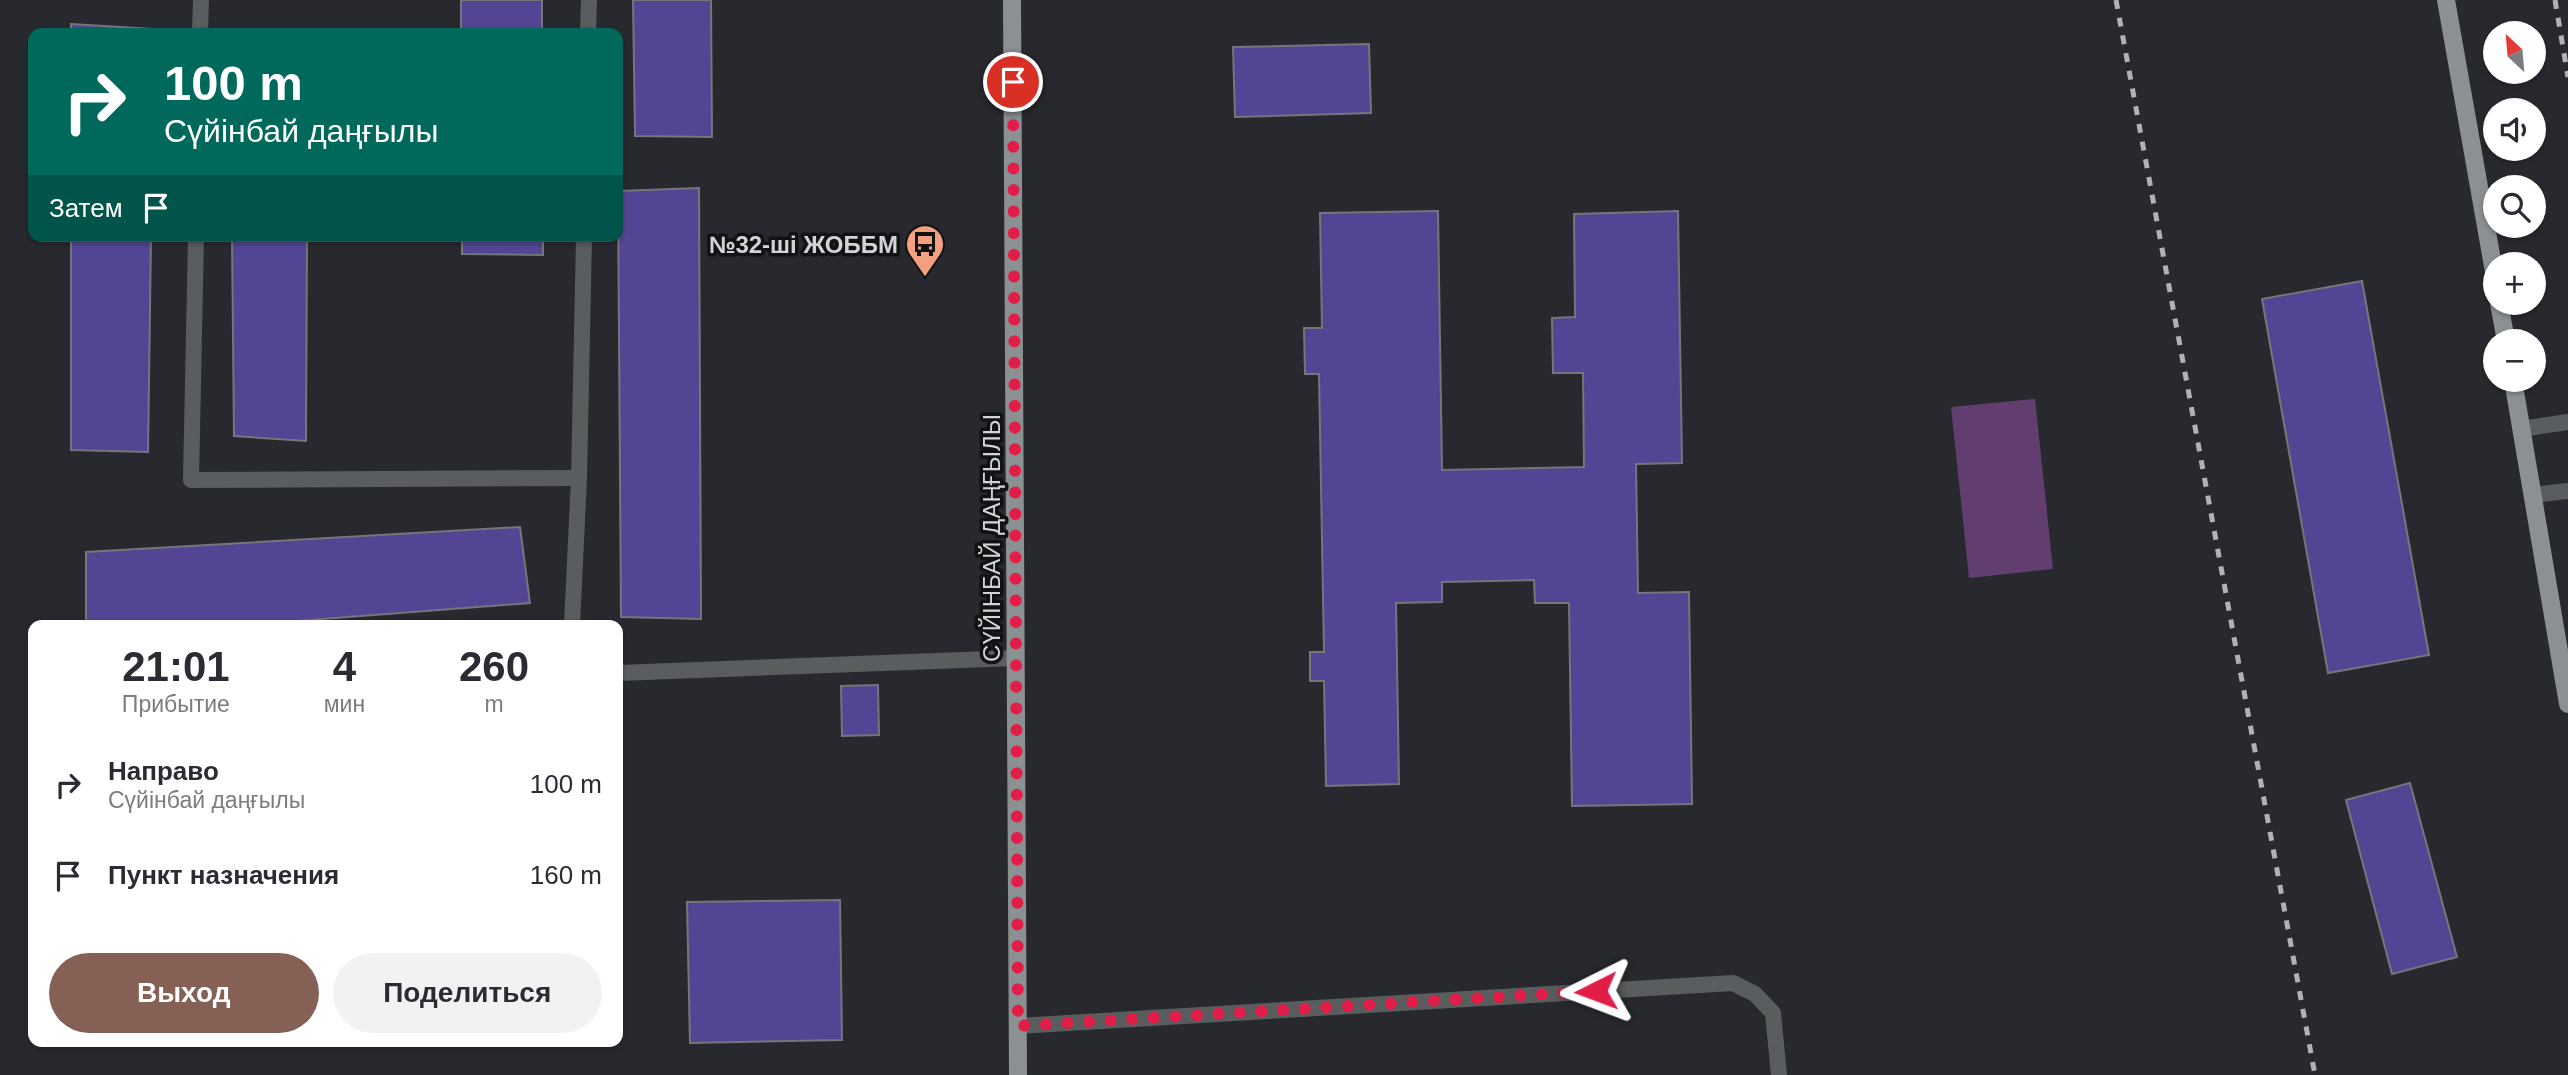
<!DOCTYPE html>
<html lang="ru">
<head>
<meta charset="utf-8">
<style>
  :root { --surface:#fff; --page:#f2f2f3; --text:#2b2b33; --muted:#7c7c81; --accent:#856055 }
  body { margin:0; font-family:Arial,sans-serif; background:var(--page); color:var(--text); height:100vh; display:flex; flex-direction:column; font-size:26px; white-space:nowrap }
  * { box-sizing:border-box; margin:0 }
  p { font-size:23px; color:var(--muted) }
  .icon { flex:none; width:38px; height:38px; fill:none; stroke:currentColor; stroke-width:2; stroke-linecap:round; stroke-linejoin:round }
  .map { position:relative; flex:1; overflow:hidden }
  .details { position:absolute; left:28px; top:620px; width:595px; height:427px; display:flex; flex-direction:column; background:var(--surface); border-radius:14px; box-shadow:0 2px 5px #0004 }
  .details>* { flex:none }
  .guide { position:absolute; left:28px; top:28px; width:595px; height:214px; border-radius:14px; box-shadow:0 2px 5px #0004; background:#00695c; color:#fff; overflow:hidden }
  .needle { width:46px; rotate:334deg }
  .controls { position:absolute; left:2483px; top:21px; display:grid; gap:14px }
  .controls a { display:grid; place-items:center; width:63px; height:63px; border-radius:50%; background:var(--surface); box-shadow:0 2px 5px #0004; font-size:35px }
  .pin { position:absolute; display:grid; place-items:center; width:60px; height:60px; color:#fff; margin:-30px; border:4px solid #fff; border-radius:50%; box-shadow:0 2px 7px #0007 }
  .me { position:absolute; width:77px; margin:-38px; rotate:267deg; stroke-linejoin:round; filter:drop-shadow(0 0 5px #0008) }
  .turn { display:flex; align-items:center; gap:24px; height:147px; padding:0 21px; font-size:32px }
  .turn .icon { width:91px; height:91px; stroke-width:2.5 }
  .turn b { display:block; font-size:49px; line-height:60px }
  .then { display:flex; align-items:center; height:66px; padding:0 21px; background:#0003; gap:14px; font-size:26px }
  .eta { display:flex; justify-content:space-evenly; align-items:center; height:119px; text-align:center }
  .eta b { font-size:42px; font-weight:700; line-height:49px }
  .primary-button { display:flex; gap:14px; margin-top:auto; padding:14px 21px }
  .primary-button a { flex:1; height:80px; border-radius:42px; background:var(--accent); color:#fff; font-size:28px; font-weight:700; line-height:80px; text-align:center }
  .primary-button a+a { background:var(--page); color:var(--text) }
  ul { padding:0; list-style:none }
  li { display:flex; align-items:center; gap:21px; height:91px; padding:0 21px }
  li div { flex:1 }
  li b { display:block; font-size:26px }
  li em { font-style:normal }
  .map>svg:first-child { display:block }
</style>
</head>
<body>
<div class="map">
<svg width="2568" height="1075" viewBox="0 0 2568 1075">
  <rect width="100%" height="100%" fill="#27292e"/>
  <path fill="#623d6f" d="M2035,399l18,170 -84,9 -18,-171z"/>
  <g fill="#534593" stroke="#76757b" stroke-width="2">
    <rect x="461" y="0" width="81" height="33"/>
    <path d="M633,0h78l1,137 -77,-1z"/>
    <path d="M71,24l82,5v4h-82z"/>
    <path d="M229,30l79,1v2h-79z"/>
    <path d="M1369,44l2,69 -136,4 -2,-70z"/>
    <path d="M699,188l2,431 -80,-2 -3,-426z"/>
    <path d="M1438,211l4,259 142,-3 -1,-94h-30l-1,-55 23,-1 -1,-103 104,-3 4,252 -46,1 2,129 51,-1 3,212 -120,2 -3,-203h-34l-1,-23 -92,2v20l-46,1 3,181 -73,2 -2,-105h-14v-29h14l-5,-278h-14l-1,-46h18l-2,-115z"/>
    <path d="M71,236h80l-3,216 -77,-2z"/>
    <path d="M232,236h75l-1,205 -72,-5z"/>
    <path d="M462,236h81v19l-81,-1z"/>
    <path d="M2362,281l67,374 -101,18 -66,-374z"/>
    <path d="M520,527l10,76 -285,22h-159v-73z"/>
    <path d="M878,685l1,50 -37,1 -1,-50z"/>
    <path d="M2410,783l47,174 -65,17 -46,-174z"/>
    <path d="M840,900l2,140 -152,3 -3,-141z"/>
  </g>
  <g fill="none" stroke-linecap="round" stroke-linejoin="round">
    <g stroke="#5a5d5e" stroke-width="16">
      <path d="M200,33l1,-33"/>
      <path d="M588,33l1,-33"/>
      <path d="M196,236l-5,244 388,-2"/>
      <path d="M2521,429l47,-7"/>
      <path d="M2532,495l36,-4"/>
      <path d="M572,625l7,-147 5,-242"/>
      <path d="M618,673l398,-15"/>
      <path d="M1018,1026l715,-43 22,11 18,19 6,62"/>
    </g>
    <g stroke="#8b9093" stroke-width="18">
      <path d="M1012,0l6,1075"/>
      <path d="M2446,0l50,283"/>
      <path d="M2499,303l7,38"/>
      <path d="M2513,380l55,324"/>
    </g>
    <g stroke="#b1b2b6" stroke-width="5" stroke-dasharray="9 9" stroke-linecap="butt">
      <path d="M2116,0l199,1075"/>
      <path d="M2555,0l13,77"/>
    </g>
  </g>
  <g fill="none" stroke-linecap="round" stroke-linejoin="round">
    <path stroke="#e11d48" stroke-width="12" stroke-dasharray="0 21.6" d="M1013,82l5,944 578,-35"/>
  </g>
  <defs>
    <symbol id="bus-pin" viewBox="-11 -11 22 30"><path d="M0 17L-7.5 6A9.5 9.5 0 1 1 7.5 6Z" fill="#f2a07f" stroke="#111214"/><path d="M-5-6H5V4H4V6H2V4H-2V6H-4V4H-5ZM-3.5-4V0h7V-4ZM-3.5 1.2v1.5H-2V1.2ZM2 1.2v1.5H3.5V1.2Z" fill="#111"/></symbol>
  </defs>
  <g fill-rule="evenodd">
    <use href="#bus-pin" x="903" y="222" width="44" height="60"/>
  </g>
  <g text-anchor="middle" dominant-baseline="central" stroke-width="7" stroke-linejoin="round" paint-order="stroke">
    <g font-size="24" font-weight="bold" fill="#d2d3d6" stroke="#111214" text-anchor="end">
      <text x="898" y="244">№32-ші ЖОББМ</text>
    </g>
    <g font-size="24" fill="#d2d3d6" stroke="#111214">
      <text transform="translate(991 538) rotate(-90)">СҮЙІНБАЙ ДАҢҒЫЛЫ</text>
    </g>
  </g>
</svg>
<div class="controls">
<a><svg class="needle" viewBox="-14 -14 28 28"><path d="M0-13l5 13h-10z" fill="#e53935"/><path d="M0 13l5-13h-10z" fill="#7c7c81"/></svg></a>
<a><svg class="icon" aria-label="sound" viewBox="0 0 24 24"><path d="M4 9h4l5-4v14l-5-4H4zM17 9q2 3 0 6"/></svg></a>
<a><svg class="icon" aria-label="search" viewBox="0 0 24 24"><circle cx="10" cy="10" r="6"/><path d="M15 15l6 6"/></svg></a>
<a>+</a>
<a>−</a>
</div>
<div class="pin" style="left:1013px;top:82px;background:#d93025"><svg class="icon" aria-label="arrive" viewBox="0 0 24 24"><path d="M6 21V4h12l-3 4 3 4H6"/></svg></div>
<svg class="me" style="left:1596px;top:991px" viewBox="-20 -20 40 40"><path d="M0-17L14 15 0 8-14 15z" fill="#e11d48" stroke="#fff" stroke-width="4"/></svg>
<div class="guide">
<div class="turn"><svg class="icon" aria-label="right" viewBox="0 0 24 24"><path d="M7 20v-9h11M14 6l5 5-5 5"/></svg><div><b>100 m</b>Сүйінбай даңғылы</div></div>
<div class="then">Затем<svg class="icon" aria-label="arrive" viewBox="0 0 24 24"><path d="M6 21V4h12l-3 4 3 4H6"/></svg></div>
</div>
<section class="details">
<div class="eta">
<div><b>21:01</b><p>Прибытие</p></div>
<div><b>4</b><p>мин</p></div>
<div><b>260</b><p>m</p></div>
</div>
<ul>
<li><svg class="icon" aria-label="right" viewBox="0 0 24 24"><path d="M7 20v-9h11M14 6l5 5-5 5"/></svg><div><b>Направо</b><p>Сүйінбай даңғылы</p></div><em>100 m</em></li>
<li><svg class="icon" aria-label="arrive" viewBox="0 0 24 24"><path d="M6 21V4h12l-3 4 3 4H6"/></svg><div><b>Пункт назначения</b></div><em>160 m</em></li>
</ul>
<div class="primary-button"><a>Выход</a><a>Поделиться</a></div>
</section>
</div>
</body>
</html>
